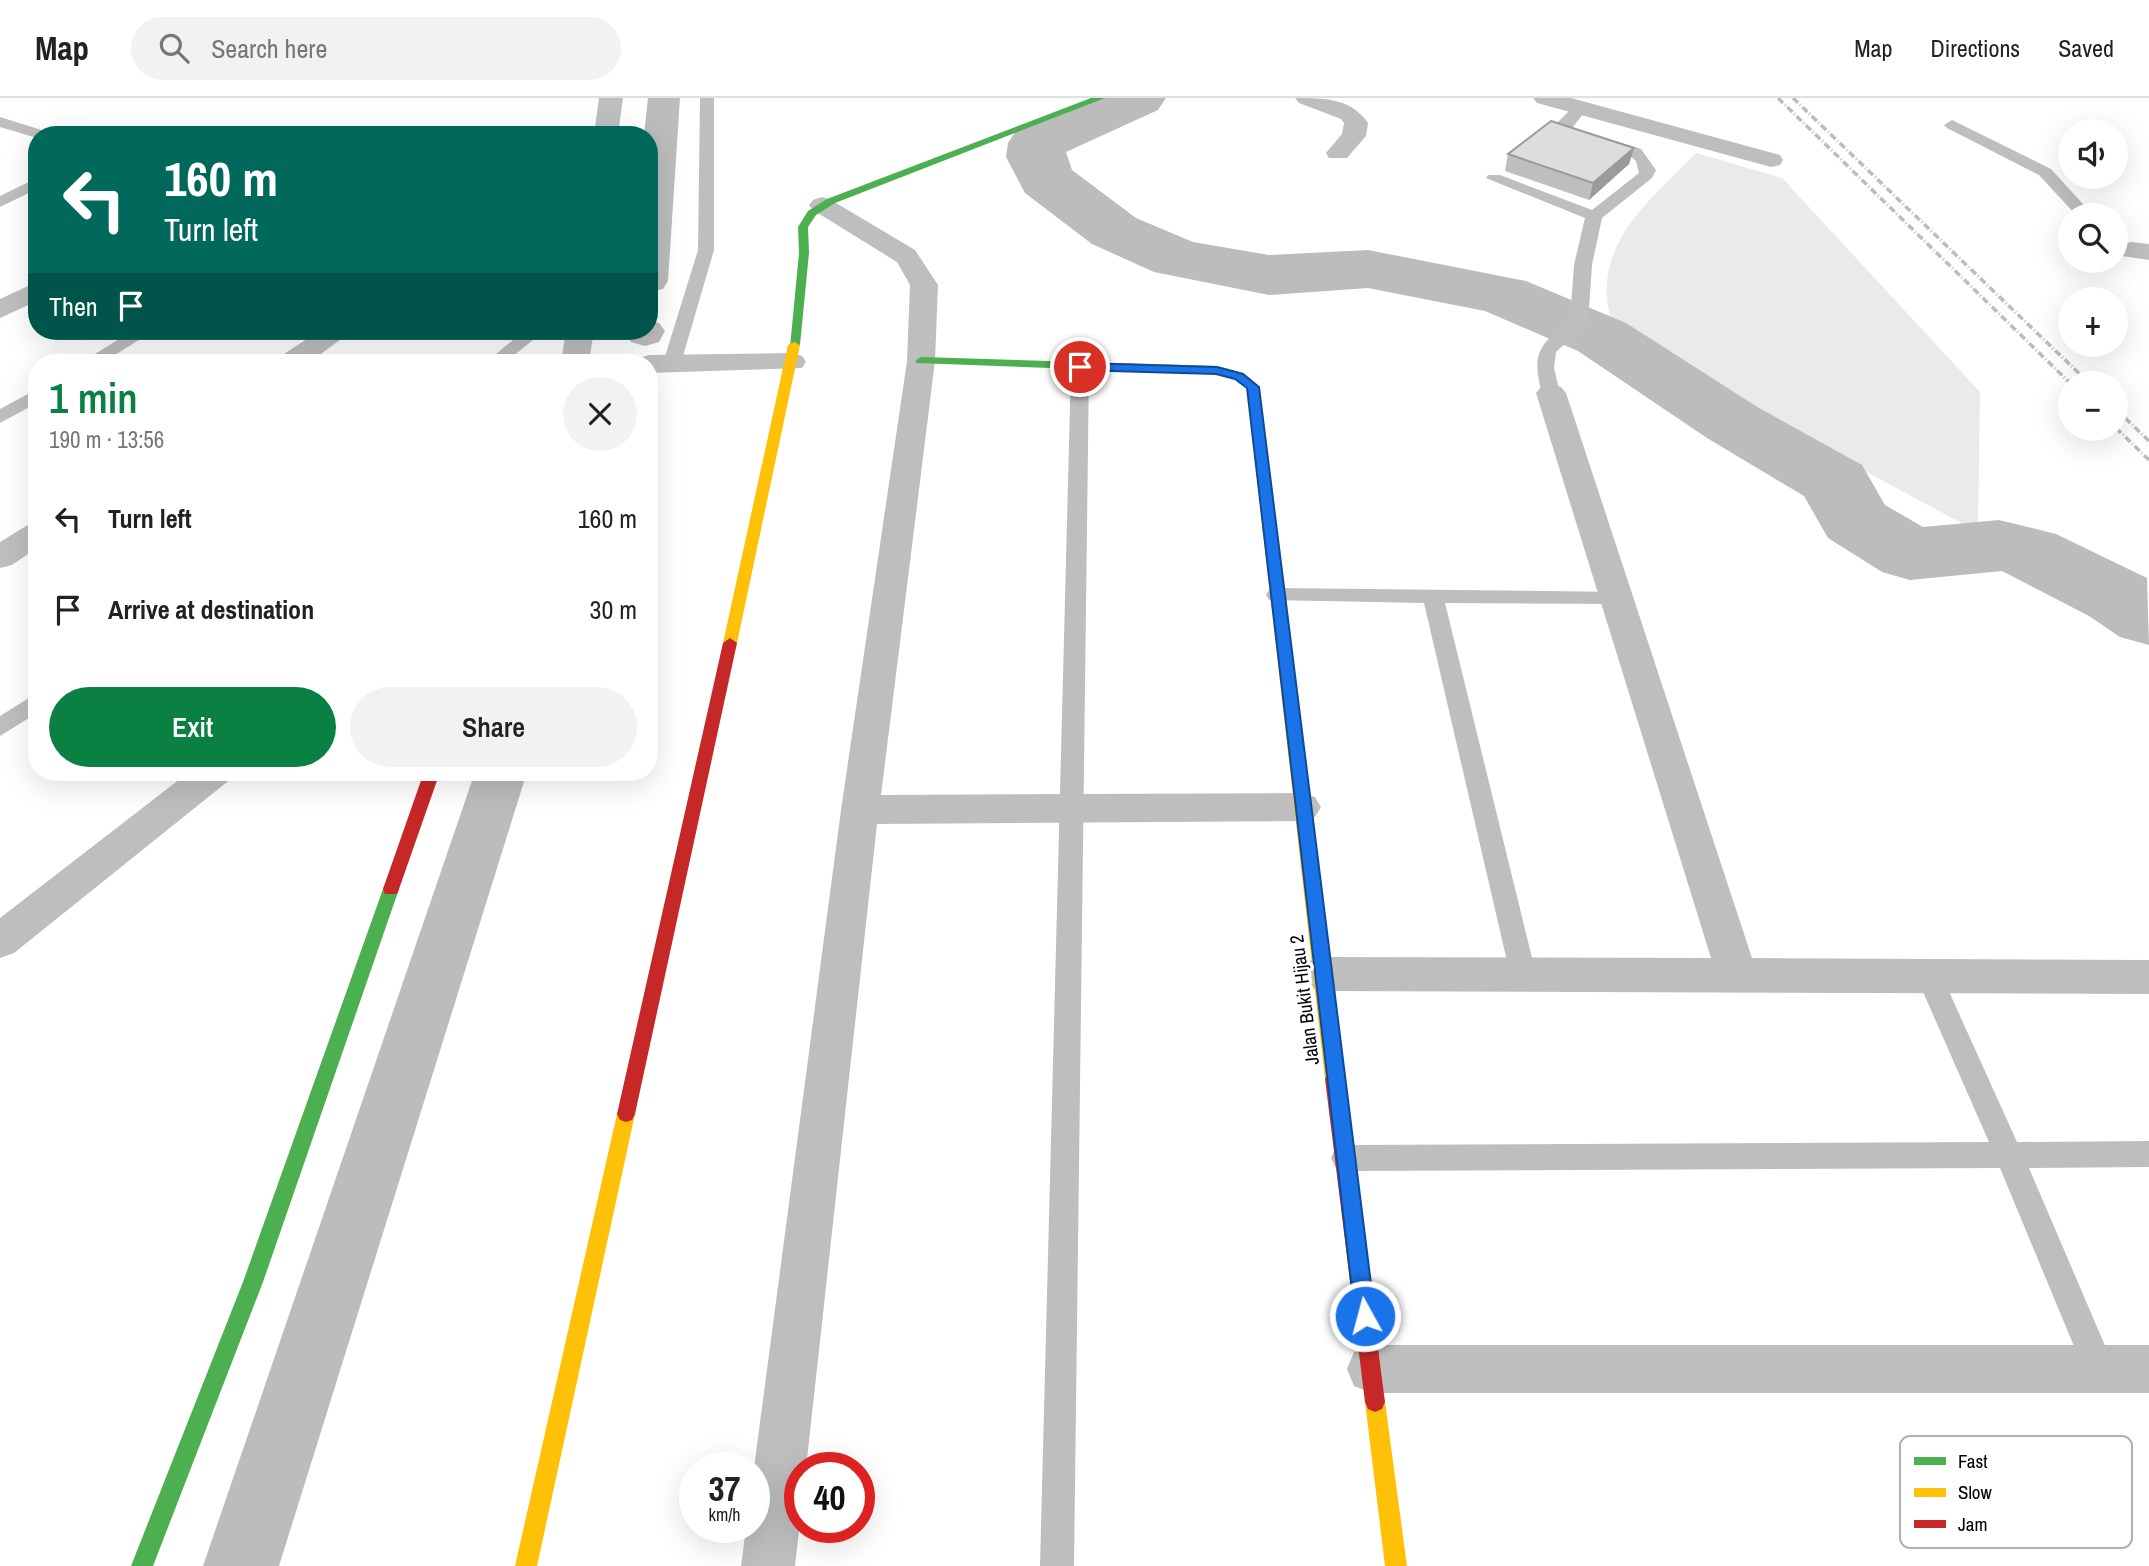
<!DOCTYPE html>
<html lang="en">
<head>
<meta charset="utf-8">
<style>
  :root { --surface:#fff; --page:#f2f2f2; --text:#222; --muted:#767676; --line:#e0e0e0; --accent:#0b8043 }
  body { margin:0; font-family:"Archivo Narrow",sans-serif; background:var(--page); color:var(--text); height:100vh; display:flex; flex-direction:column; font-size:26px; white-space:nowrap }
  * { box-sizing:border-box; margin:0 }
  p { font-size:23px; color:var(--muted) }
  .icon { flex:none; width:38px; height:38px; fill:none; stroke:currentColor; stroke-width:2; stroke-linecap:round; stroke-linejoin:round }
  .map { position:relative; flex:1; overflow:hidden }
  .details { position:absolute; left:28px; top:256px; width:630px; height:427px; display:flex; flex-direction:column; background:var(--surface); border-radius:28px; box-shadow:0 7px 28px #0002 }
  .details>* { flex:none }
  .banner { position:absolute; left:28px; top:28px; width:630px; height:214px; border-radius:28px; box-shadow:0 7px 28px #0002; background:#00695c; color:#fff; overflow:hidden }
  .fabs { position:absolute; left:2058px; top:21px; display:grid; gap:14px }
  .fabs a { display:grid; place-items:center; width:70px; height:70px; border-radius:50%; background:var(--surface); box-shadow:0 7px 28px #0002; font-size:35px }
  .speed { position:absolute; left:679px; top:1354px; display:flex; gap:14px; font-size:35px; font-weight:700; text-align:center }
  .speed>* { display:grid; place-content:center; width:91px; height:91px; border-radius:50%; background:var(--surface); box-shadow:0 7px 28px #0002; line-height:1 }
  .speed small { font-size:18px; font-weight:400 }
  .speed .limit { border:10px solid #d22; background:#fff; color:#111 }
  .pin { position:absolute; display:grid; place-items:center; width:60px; height:60px; color:#fff; margin:-30px; border:4px solid #fff; border-radius:50%; box-shadow:0 2px 7px #0007 }
  .me { position:absolute; width:77px; margin:-38px; rotate:353deg; stroke-linejoin:round; filter:drop-shadow(0 0 5px #0008) }
  .turn { display:flex; align-items:center; gap:24px; height:147px; padding:0 21px; font-size:32px }
  .turn .icon { width:91px; height:91px; stroke-width:2.5 }
  .turn b { display:block; font-size:49px; line-height:60px }
  .then { display:flex; align-items:center; height:66px; padding:0 21px; background:#0003; gap:14px; font-size:26px }
  .round { display:grid; place-items:center; flex:none; width:74px; height:74px; border-radius:37px; background:var(--page) }
  .head { display:flex; align-items:center; justify-content:space-between; height:119px; padding:0 21px }
  h1 { font-size:42px; font-weight:600; line-height:52px; color:var(--accent) }
  .primary-button { display:flex; gap:14px; margin-top:auto; padding:14px 21px }
  .primary-button a { flex:1; height:80px; border-radius:42px; background:var(--accent); color:#fff; font-size:28px; font-weight:600; line-height:80px; text-align:center }
  .primary-button a+a { background:var(--page); color:var(--text) }
  ul { padding:0; list-style:none }
  li { display:flex; align-items:center; gap:21px; height:91px; padding:0 21px }
  li div { flex:1 }
  li b { display:block; font-size:26px }
  li em { font-style:normal }
  header { display:flex; align-items:center; gap:42px; box-sizing:border-box; height:98px; padding:0 35px; background:var(--surface); border-bottom:2px solid var(--line) }
  header strong { font-size:33px }
  nav { display:flex; gap:38px; margin-inline-start:auto; font-size:24px }
  .search { width:490px; height:63px; background:var(--page); display:flex; align-items:center; gap:18px; box-sizing:border-box; padding:0 24px; border-radius:38px; color:var(--muted); font-size:26px }
  .map>svg:first-child { display:block }
</style>
</head>
<body>
<header>
<strong>Map</strong>
<div class="search"><svg class="icon" aria-label="search" viewBox="0 0 24 24"><circle cx="10" cy="10" r="6"/><path d="M15 15l6 6"/></svg>Search here</div>
<nav><a>Map</a><a>Directions</a><a>Saved</a></nav>
</header>
<div class="map">
<svg width="2149" height="1468" viewBox="0 0 2149 1468">
  <rect width="100%" height="100%" fill="#fff"/>
  <path fill="#eaeaea" d="M1696,55l86,25 198,214 -2,140 -364,-196c-2,-13 -6,-26 -7,-38 -5,-63 50,-104 89,-145z"/>
  <g fill="none" stroke-linecap="round" stroke-linejoin="round">
    <g fill="#bcbcbc" fill-rule="evenodd">
      <path d="M648,0h32l-12,183 -5,8 -14,3v-157h-5z"/>
      <path d="M649,222l10,3 6,8 -6,11 -14,4 -14,-4 -6,-11h24z"/>
      <path d="M475,674h52l-248,794h-76z"/>
    </g>
    <path fill="#bcbcbc" fill-rule="evenodd" d="M1091,0h75l-8,12 -92,42 6,18 64,48 57,24 76,13 99,-5 158,31 100,42 133,85 103,57 23,40 38,22 76,-7 57,14 91,44 2,67 -29,-8 -31,-21 -87,-45 -92,9 -28,-8 -54,-34 -24,-42 -97,-58 -129,-87 -93,-40 -117,-23 -99,7 -115,-23 -62,-28 -67,-51 -19,-36 2,-14 8,-12z"/>
    <g fill="#bebebe" fill-rule="evenodd">
      <path d="M700,0h14v152l-33,113 -9,6 -9,-6 35,-113z"/>
      <path d="M1580,5l8,5 -16,20 69,21 15,21 -4,8 -50,40 -10,47 -4,58 -32,29 -2,16 6,25 -9,6 -9,-6c-11,-39 -3,-49 28,-72l4,-56 11,-47 -99,-40 2,-3h12l92,35 47,-37 -3,-12 -7,-6 -68,-21 -6,-9 20,-20z"/>
      <path d="M0,19l48,15 3,3h-14v3l-37,-11z"/>
      <path d="M1952,22l99,49 42,46h-17l-37,-40 -92,-47 -3,-3z"/>
      <path d="M37,80v11l-37,18v-11z"/>
      <path d="M132,233h21l-49,31h-22z"/>
      <path d="M524,233h20l-38,31h-20z"/>
      <path d="M1080,263l9,6 -15,1199h-34l31,-1199z"/>
      <path d="M37,291v14l-37,20v-14z"/>
      <path d="M1277,490l347,4 3,5 -3,5 -8,2 -171,-1 91,371 -4,8 -9,3 -9,-3 -4,-8 -86,-371 -155,-3 -3,-5 3,-5z"/>
      <path d="M37,595v20l-37,23v-20z"/>
      <path d="M1929,867l9,3 4,8 75,166 132,-1v26l-120,1 86,201 -5,11 -11,5 -11,-5 -88,-212 -655,3 -10,-4 -4,-9 4,-9 10,-4 644,-3 -73,-166 4,-8z"/>
    </g>
    <g fill="#bebebe" fill-rule="evenodd">
      <path d="M599,0h24l-5,37h-24z"/>
      <path d="M1295,0c29,0 56,0 73,25l-2,13 -19,22h-18l-3,-5 16,-19 2,-11 -3,-4 -42,-16z"/>
      <path d="M1533,0h38l209,57 3,5 -3,5 -9,2 -234,-64z"/>
      <path d="M822,99l9,3 84,50 23,35 -3,76 -54,434 421,-2 13,4 6,10 -6,10 -13,4 -425,3 -71,644h-6v54l-5,44h-54l5,-38h8v-60l87,-658 66,-449 3,-76 -13,-23 -84,-52 -4,-5 4,-5z"/>
      <path d="M2131,144l18,2v16l-27,-4 -4,-6 4,-6z"/>
      <path d="M37,184v19l-37,17v-19z"/>
      <path d="M319,233h33l-42,31h-33l4,-6z"/>
      <path d="M566,233h28l-5,31h-28z"/>
      <path d="M792,255l10,3 4,6 -4,6 -153,5v-11h-13l3,-4 10,-3z"/>
      <path d="M1551,286l10,3 5,6 186,565 397,2v34l-828,-3 -15,-5 -6,-12 6,-12 15,-5 390,1 -175,-565 5,-6z"/>
      <path d="M37,425v25l-25,17 -12,3v-26l26,-16z"/>
      <path d="M189,674h44l-6,10 -213,171 -14,5v-40z"/>
      <path d="M1372,1247h777v48h-777l-18,-7 -7,-17 7,-17z"/>
    </g>
    <g fill="#4caf50" fill-rule="evenodd">
      <path d="M1091,0h14l-270,105 -19,12 -8,12 1,26 -9,92 -6,3 -4,-1 9,-94 -1,-26 10,-16 19,-12z"/>
      <path d="M921,259l296,9 26,7 16,14 24,198 -2,3 -5,2 -7,-5 -22,-197 -12,-9 -18,-5 -300,-11 -2,-2z"/>
      <path d="M391,785l6,1 2,5 -136,393 -110,284h-22l112,-284 140,-393 2,-5z"/>
    </g>
    <g fill="#ffc107" fill-rule="evenodd">
      <path d="M794,244l6,3 -63,298 -7,5 -7,-5 65,-298z"/>
      <path d="M1276,482l7,5 60,494 -3,5 -6,3 -6,-3 -3,-5 -56,-494z"/>
      <path d="M626,1008l6,2 3,6 -98,452h-22l102,-452 3,-6z"/>
      <path d="M1375,1294l7,3 3,7 22,164h-22l-20,-164 3,-7z"/>
    </g>
    <g fill="#c62828" fill-rule="evenodd">
      <path d="M730,540l7,5 -102,471 -3,6 -6,2 -6,-2 -3,-6 106,-471z"/>
      <path d="M424,674h16l-41,117 -2,5h-12l-2,-5z"/>
      <path d="M1334,973l6,3 3,5 42,323 -3,7 -7,3 -7,-3 -3,-7 -40,-323 3,-5z"/>
    </g>
    <g stroke="#bdbdbd" stroke-width="3.5" stroke-dasharray="7 2.5 1 2.5" stroke-linecap="butt">
      <path d="M1778,0l292,285"/>
      <path d="M1793,0l296,285"/>
      <path d="M2116,311l33,32"/>
      <path d="M2116,330l33,32"/>
    </g>
  </g>
  <path fill="#bebebe" d="M1634,50l-5,16 -40,36 -84,-29 3,-17z"/>
  <path fill="#9b9b9b" d="M1634,50l-5,16 -40,36 4,-17z"/>
  <path fill="#ddd" stroke="#9b9b9b" stroke-width="2" d="M1551,23l83,27 -41,35 -85,-29z"/>
  <path fill="#1a73e8" stroke="#114b97" stroke-width="2" d="M1080,265l137,4 26,7 16,13 116,929 -3,7 -7,3 -7,-3 -3,-7 -108,-928 -12,-9 -19,-5 -140,-4 -2,-3z"/>
  <g text-anchor="middle" dominant-baseline="central" stroke-width="7" stroke-linejoin="round" paint-order="stroke">
    <g font-size="19" fill="#000" stroke="#fff">
      <text transform="translate(1304 902) rotate(-97)">Jalan Bukit Hijau 2</text>
    </g>
  </g>
  <rect x="1900" y="1338" width="232" height="112" rx="10" fill="#fff" stroke="#b2b2b2" stroke-width="2"/>
  <rect x="1914" y="1359" width="32" height="8" fill="#4caf50"/>
  <rect x="1914" y="1390" width="32" height="9" fill="#ffc107"/>
  <rect x="1914" y="1422" width="32" height="8" fill="#c62828"/>
  <g font-size="19" fill="#000">
    <text x="1958" y="1370">Fast</text>
    <text x="1958" y="1401">Slow</text>
    <text x="1958" y="1433">Jam</text>
  </g>
</svg>
<div class="fabs">
<a><svg class="icon" aria-label="sound" viewBox="0 0 24 24"><path d="M4 9h4l5-4v14l-5-4H4zM17 9q2 3 0 6"/></svg></a>
<a><svg class="icon" aria-label="search" viewBox="0 0 24 24"><circle cx="10" cy="10" r="6"/><path d="M15 15l6 6"/></svg></a>
<a>+</a>
<a>−</a>
</div>
<div class="speed"><div>37<small>km/h</small></div><div class="limit">40</div></div>
<div class="pin" style="left:1080px;top:269px;background:#d93025"><svg class="icon" aria-label="arrive" viewBox="0 0 24 24"><path d="M6 21V4h12l-3 4 3 4H6"/></svg></div>
<svg class="me" style="left:1365px;top:1218px" viewBox="-20 -20 40 40"><circle r="17" fill="#1a73e8" stroke="#fff" stroke-width="3"/><path d="M0-11L8 9 0 5-8 9z" fill="#fff"/></svg>
<div class="banner">
<div class="turn"><svg class="icon" aria-label="left" viewBox="0 0 24 24"><path d="M17 20v-9H6M10 6l-5 5 5 5"/></svg><div><b>160 m</b>Turn left</div></div>
<div class="then">Then<svg class="icon" aria-label="arrive" viewBox="0 0 24 24"><path d="M6 21V4h12l-3 4 3 4H6"/></svg></div>
</div>
<section class="details">
<div class="head"><div><h1>1 min</h1><p>190 m · 13:56</p></div><a class="round"><svg class="icon" aria-label="close" viewBox="0 0 24 24"><path d="M6 6l12 12M18 6L6 18"/></svg></a></div>
<ul>
<li><svg class="icon" aria-label="left" viewBox="0 0 24 24"><path d="M17 20v-9H6M10 6l-5 5 5 5"/></svg><div><b>Turn left</b></div><em>160 m</em></li>
<li><svg class="icon" aria-label="arrive" viewBox="0 0 24 24"><path d="M6 21V4h12l-3 4 3 4H6"/></svg><div><b>Arrive at destination</b></div><em>30 m</em></li>
</ul>
<div class="primary-button"><a>Exit</a><a>Share</a></div>
</section>
</div>
</body>
</html>
